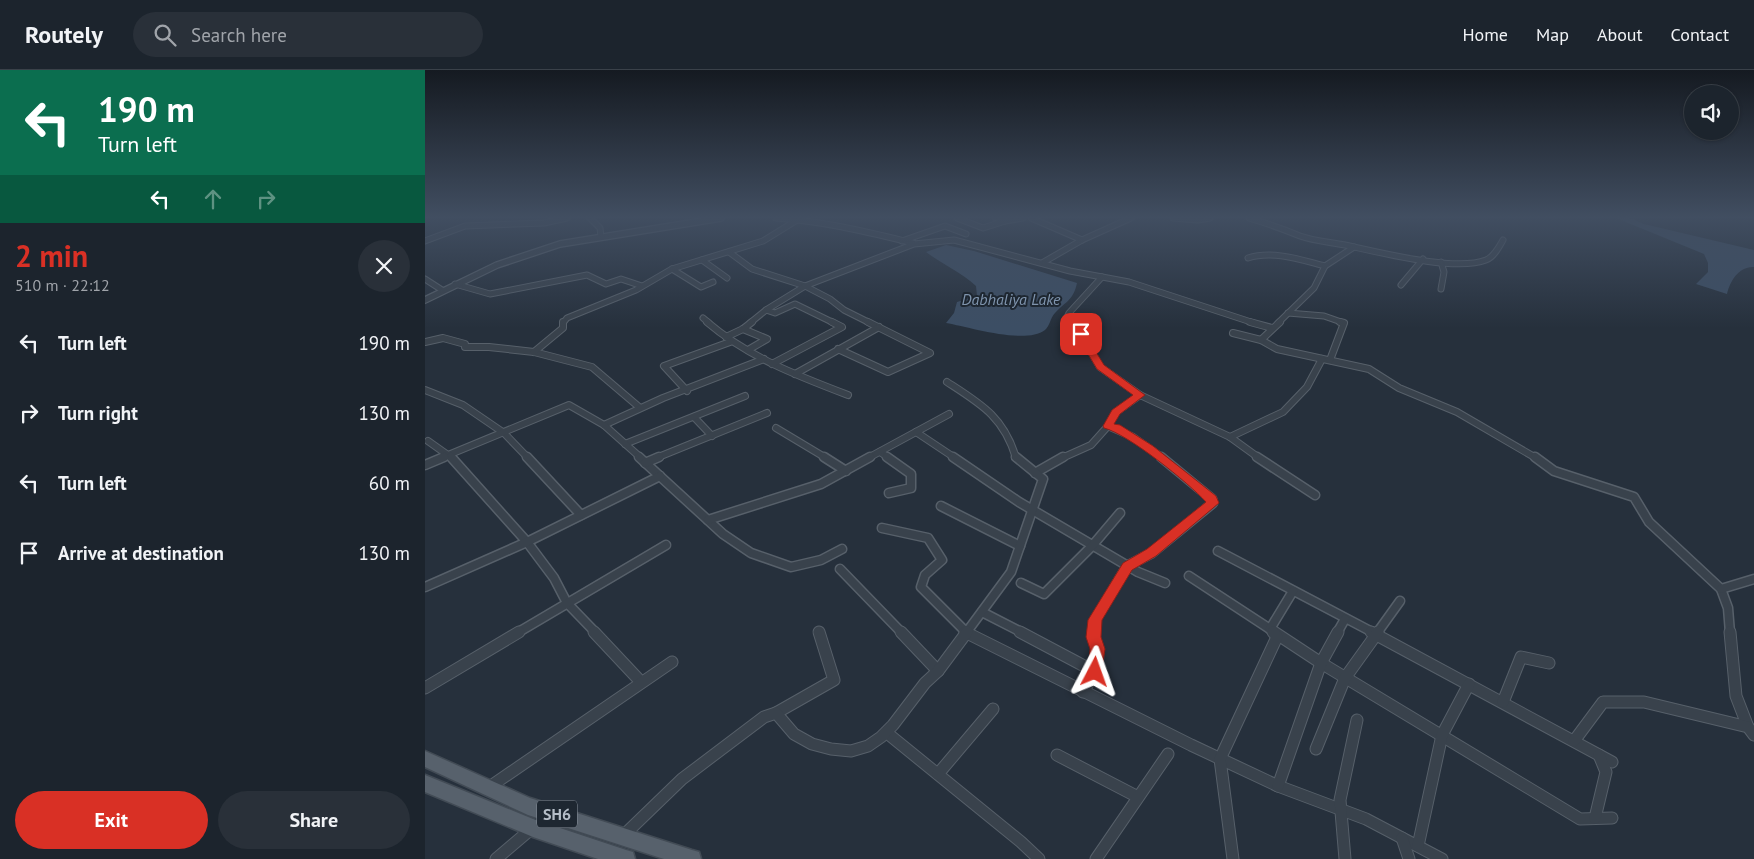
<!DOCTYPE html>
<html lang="en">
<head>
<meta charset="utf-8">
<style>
  :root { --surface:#1c242d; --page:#293039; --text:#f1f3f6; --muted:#a0a4aa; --line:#3a4149; --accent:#d93025 }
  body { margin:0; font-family:"PT Sans",sans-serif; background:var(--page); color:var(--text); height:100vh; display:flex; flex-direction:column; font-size:19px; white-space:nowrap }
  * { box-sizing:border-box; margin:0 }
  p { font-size:16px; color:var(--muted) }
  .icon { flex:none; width:28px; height:28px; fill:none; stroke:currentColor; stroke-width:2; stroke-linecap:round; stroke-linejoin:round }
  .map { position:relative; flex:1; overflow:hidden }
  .details { display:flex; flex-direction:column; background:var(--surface); width:425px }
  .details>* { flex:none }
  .guide { background:#0b6e4f; color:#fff; overflow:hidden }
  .controls { position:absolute; left:1259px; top:15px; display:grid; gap:10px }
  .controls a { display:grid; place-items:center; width:55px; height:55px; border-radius:50%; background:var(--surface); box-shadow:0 1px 4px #0004,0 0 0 1px var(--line); font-size:25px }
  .pin { position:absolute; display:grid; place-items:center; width:42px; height:42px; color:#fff; margin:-21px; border-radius:10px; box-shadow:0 2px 8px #0006 }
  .me { position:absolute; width:55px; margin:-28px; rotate:4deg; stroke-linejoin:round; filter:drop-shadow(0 0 4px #0008) }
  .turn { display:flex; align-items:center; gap:18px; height:105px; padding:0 15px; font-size:22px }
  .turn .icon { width:65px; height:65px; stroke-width:2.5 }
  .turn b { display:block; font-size:35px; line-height:42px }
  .lanes { display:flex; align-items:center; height:48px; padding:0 15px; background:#0003; justify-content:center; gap:25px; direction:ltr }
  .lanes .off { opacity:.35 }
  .round { display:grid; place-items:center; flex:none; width:52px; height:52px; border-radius:26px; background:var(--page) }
  .summary { display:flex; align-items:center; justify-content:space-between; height:85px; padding:0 15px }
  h1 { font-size:30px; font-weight:700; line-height:38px; color:var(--accent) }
  .primary-button { display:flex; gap:10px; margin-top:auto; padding:10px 15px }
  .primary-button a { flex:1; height:58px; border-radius:30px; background:var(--accent); color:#fff; font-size:20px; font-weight:700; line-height:58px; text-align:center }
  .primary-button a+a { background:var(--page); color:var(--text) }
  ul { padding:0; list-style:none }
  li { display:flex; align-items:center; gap:15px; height:70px; padding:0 15px }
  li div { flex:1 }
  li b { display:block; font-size:19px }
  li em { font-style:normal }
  header { display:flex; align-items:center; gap:30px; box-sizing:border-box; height:70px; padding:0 25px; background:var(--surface); border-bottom:1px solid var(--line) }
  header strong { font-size:24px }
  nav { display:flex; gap:28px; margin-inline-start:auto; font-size:18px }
  .search { width:350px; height:45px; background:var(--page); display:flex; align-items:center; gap:12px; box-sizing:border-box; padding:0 18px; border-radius:28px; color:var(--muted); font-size:19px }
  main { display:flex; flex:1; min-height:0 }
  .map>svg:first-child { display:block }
</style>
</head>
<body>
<header>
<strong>Routely</strong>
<div class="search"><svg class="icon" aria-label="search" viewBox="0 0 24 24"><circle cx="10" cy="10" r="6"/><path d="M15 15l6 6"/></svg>Search here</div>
<nav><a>Home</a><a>Map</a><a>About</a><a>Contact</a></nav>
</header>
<main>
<section class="details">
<div class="guide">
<div class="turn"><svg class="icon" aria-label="left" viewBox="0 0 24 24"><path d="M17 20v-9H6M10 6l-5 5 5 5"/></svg><div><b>190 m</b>Turn left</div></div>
<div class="lanes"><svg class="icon" aria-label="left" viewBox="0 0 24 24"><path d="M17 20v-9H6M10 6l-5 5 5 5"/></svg><svg class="icon off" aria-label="ahead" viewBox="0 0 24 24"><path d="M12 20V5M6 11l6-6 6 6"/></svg><svg class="icon off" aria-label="right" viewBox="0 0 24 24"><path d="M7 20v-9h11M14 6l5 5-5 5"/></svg></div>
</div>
<div class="summary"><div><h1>2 min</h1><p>510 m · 22:12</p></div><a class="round"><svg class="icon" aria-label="close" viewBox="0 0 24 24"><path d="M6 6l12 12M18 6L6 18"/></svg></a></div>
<ul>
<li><svg class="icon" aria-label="left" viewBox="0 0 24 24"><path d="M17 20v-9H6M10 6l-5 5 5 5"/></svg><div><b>Turn left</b></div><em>190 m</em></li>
<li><svg class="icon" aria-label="right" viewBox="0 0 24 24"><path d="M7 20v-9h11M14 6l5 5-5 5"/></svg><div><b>Turn right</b></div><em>130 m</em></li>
<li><svg class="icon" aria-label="left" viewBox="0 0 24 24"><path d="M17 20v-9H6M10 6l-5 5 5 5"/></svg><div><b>Turn left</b></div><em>60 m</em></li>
<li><svg class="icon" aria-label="arrive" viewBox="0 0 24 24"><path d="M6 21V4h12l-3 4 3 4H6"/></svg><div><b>Arrive at destination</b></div><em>130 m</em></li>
</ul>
<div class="primary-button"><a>Exit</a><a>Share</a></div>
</section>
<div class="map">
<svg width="1329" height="789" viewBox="0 0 1329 789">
  <rect width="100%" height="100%" fill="#26303c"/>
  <g fill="#3c4e64">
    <path d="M1191,148h14l14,6 110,26v17c-15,-1 -24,14 -27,27l-31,-10 12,-12v-9l-4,-9z"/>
    <path d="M521,175l28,6 103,32c-4,18 -11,18 -22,30 -5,5 -5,13 -10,17 -20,15 -75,-3 -99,-7l8,-10 3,-11 20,-6 -1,-10c-15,-14 -34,-22 -50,-34z"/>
  </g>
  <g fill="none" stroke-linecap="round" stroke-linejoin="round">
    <defs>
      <g id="minor-far3">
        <path d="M165,148l10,10 1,9"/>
        <path d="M351,148c47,3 91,14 137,25"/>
        <path d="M532,148l26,10 22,-7 -9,-3"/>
        <path d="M606,148l51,22"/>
        <path d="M748,148l25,2 12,-2"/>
        <path d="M824,148c17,5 34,11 51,18 14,5 30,6 45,9 33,7 110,27 141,15 8,-3 13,-13 17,-20"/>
        <path d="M580,151l18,-3"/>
        <path d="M0,171l40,-15 79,-3 23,-5"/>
        <path d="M477,171l43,-15 21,8"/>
        <path d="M304,182l23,17 53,17 25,13 14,11 26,13"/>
        <path d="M823,188c25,-8 53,2 77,8"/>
        <path d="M277,190l25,18"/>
        <path d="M1016,192l3,10 -3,17"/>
        <path d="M617,193l40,-23 49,-22"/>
        <path d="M247,199l29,18 12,-5"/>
        <path d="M0,209l17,11"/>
        <path d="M30,214l35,10 97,-19 19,9 15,-5 21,7"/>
        <path d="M976,215l22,-26"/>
        <path d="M341,240l9,3 20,-9 39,19"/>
        <path d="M863,243l36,3 20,7"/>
        <path d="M278,248l6,5"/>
        <path d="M138,253l4,-5 69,-28 36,-21 91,-28 34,-21"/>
        <path d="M325,253l16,-13 39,-24 109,-42 40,-4 116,31 59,11 125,41"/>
        <path d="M642,253l-2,-2 4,-8 33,-36"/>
        <path d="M853,253l36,-35 11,-22 29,-19"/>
      </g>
      <g id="minor-far2">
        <path d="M282,252c41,35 91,54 141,73"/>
        <path d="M641,252l15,12 19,33 40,28"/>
        <path d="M825,252l22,6"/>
        <path d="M318,259l24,10 -19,11"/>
        <path d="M808,263l28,7 16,9 92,20 30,19 58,24 79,46"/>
        <path d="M301,267l17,-8 9,-7"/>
        <path d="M836,270l19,-18"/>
        <path d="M0,272l18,-4 22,6v3h24l45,5 58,15 47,40"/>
        <path d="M413,279l50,23 42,-19 -62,-31"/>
        <path d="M109,282l29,-24v-6"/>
        <path d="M905,290l14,-37 -4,-1"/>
        <path d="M347,294l70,-37 -10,-5"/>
        <path d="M370,304l84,-47"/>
        <path d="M522,312c34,22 57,35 69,76"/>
        <path d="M0,320l38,15 41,28 24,25"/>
        <path d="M262,321l-23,-25 66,-24"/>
        <path d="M269,347l18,19"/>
        <path d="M179,355l59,-27 101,-39"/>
        <path d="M683,356l25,11 30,21"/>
        <path d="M351,358l50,30"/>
        <path d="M491,362l39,26"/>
        <path d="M805,367l53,-25 24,-25 15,-28"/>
        <path d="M3,371l24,17"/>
        <path d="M200,374l120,-48"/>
        <path d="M455,382l9,6"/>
        <path d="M16,388l128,-53 35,20 37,33"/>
        <path d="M231,388l111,-45"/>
        <path d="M443,388l81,-44"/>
        <path d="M637,388l29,-13 17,-19 8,-14 24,-17 90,42 29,21"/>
      </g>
      <g id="minor-far1">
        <path d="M26,387l76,85 27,36 13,25 29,30"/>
        <path d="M102,387l54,58"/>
        <path d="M214,387l84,77 28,19 40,14 30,-7 21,-11"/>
        <path d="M399,387l22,14"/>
        <path d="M462,387l24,17v14l-22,5"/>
        <path d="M528,387l66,45 119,70 27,11"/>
        <path d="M832,387l58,38"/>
        <path d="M1110,387l19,14 80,26 15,25 72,67 7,19 2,25"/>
        <path d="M220,393l14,-6"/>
        <path d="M0,395l19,-8"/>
        <path d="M610,403l28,-16"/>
        <path d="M516,436l79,40"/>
        <path d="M283,450l113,-36 49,-27"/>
        <path d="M457,458l46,10 14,22 -17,15 -4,12 46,46"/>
        <path d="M793,481l156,82"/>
        <path d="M415,499l62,64"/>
        <path d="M764,506l87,57"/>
        <path d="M596,513l23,11 48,-48 28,-33"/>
        <path d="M0,517l102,-45 133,-66"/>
        <path d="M1296,519l33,-10"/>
        <path d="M557,542l41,21"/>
        <path d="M92,563l149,-88"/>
        <path d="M541,563l45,-61 32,-93 -27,-22"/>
        <path d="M668,563l2,-13 32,-54 25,-13 61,-50 -1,-4 -51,-42"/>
        <path d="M849,563l-4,-4 23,-38"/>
        <path d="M912,563l8,-14"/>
        <path d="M952,563l23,-32"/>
      </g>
      <g id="minor">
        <path d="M169,562l47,50"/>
        <path d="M476,562l37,39"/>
        <path d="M540,562l226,113 87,41 88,33 76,40"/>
        <path d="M595,562l83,44"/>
        <path d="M849,562l47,31 259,156 32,-1"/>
        <path d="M946,562l241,130"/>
        <path d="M1305,562l6,64 12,31"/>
        <path d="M0,618l94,-56"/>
        <path d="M658,622c8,-13 18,-29 14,-45 -1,-5 -4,-8 -3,-15"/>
        <path d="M1078,632l18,-45 28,6"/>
        <path d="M351,643l58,-33 -15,-48"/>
        <path d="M462,663l134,109 18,17"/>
        <path d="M1149,671l29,-39h41l104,25 6,8"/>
        <path d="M891,679l29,-71 33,-46"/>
        <path d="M632,685l81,42"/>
        <path d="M513,704l55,-65"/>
        <path d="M853,716l43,-123 17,-31"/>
        <path d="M63,718l184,-126"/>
        <path d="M1170,748l11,-46 -7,-17"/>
        <path d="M198,766l59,-57 82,-62 12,-4 18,21 18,10 19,5 20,2 17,-5 13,-9 12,-12 32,-42 13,-12 29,-39"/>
        <path d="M977,768l7,21"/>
        <path d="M993,776l24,-111 27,-51"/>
        <path d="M71,789l54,-46"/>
        <path d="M671,789l72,-105"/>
        <path d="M808,789l-13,-100 57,-122 -4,-5"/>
        <path d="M920,789l-5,-59 17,-80"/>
      </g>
      <path id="tertiary" d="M0,230l72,-35 63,-21 161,-26"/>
      <g id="primary">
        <path d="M0,681l105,47 162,52 7,2 2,7h-37l-136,-44 -103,-48z"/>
        <path d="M0,705l108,44 93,31 7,2 2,7h-37l-65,-22 -108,-45z"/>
      </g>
    </defs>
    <use href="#minor-far3" stroke="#57606a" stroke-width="7"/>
    <use href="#minor-far2" stroke="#57606a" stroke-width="8"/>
    <use href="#minor-far1" stroke="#57606a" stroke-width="11"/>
    <use href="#minor" stroke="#57606a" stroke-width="13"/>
    <use href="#tertiary" stroke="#57606a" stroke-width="8"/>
    <use href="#primary" stroke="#424b55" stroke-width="3"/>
    <use href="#minor-far3" stroke="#39424c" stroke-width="5"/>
    <use href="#minor-far2" stroke="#39424c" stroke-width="6"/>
    <use href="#minor-far1" stroke="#39424c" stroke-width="8"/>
    <use href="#minor" stroke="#39424c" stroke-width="11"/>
    <use href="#tertiary" stroke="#39424c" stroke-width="5.5"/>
    <use href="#primary" fill="#57616c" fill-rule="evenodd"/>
  </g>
  <linearGradient id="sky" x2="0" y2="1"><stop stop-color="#151a21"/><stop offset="0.57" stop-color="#414e61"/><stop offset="1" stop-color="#414e61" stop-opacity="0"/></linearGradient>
  <rect width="1329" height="258" fill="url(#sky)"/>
  <path fill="#d93025" stroke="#8d1f18" d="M656,261l4,3 19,31 41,30 -25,19 -6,10 6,1 33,21 63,50 3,7 -63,53 -24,14 -30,50 -1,17 4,12 -4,27 -6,2 -5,-2 -2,-4 2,-23 -4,-12 2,-17 35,-57 24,-14 59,-47c-17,-19 -78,-68 -102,-74l-1,-2 9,-16 21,-15 -36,-26 -21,-35z"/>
  <g text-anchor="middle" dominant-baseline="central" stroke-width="4" stroke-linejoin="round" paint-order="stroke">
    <g font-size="16" font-style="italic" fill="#7f94ad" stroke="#1e2731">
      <text x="586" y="229">Dabhaliya Lake</text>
    </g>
    <rect fill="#1e2731" stroke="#88909a" stroke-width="1" x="112" y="730.5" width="40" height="27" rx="4"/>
    <g font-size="16" font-weight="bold" fill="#b5bdc7">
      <text x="132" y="744">SH6</text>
    </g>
  </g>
</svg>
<div class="controls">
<a><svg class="icon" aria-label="sound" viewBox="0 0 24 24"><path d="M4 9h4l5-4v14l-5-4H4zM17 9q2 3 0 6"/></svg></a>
</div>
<div class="pin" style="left:656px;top:264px;background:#d93025"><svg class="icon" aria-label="arrive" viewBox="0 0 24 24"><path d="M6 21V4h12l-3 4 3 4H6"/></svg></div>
<svg class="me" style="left:670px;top:602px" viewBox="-20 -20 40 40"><path d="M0-17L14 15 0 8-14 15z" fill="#d93025" stroke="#fff" stroke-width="4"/></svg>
</div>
</main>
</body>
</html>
